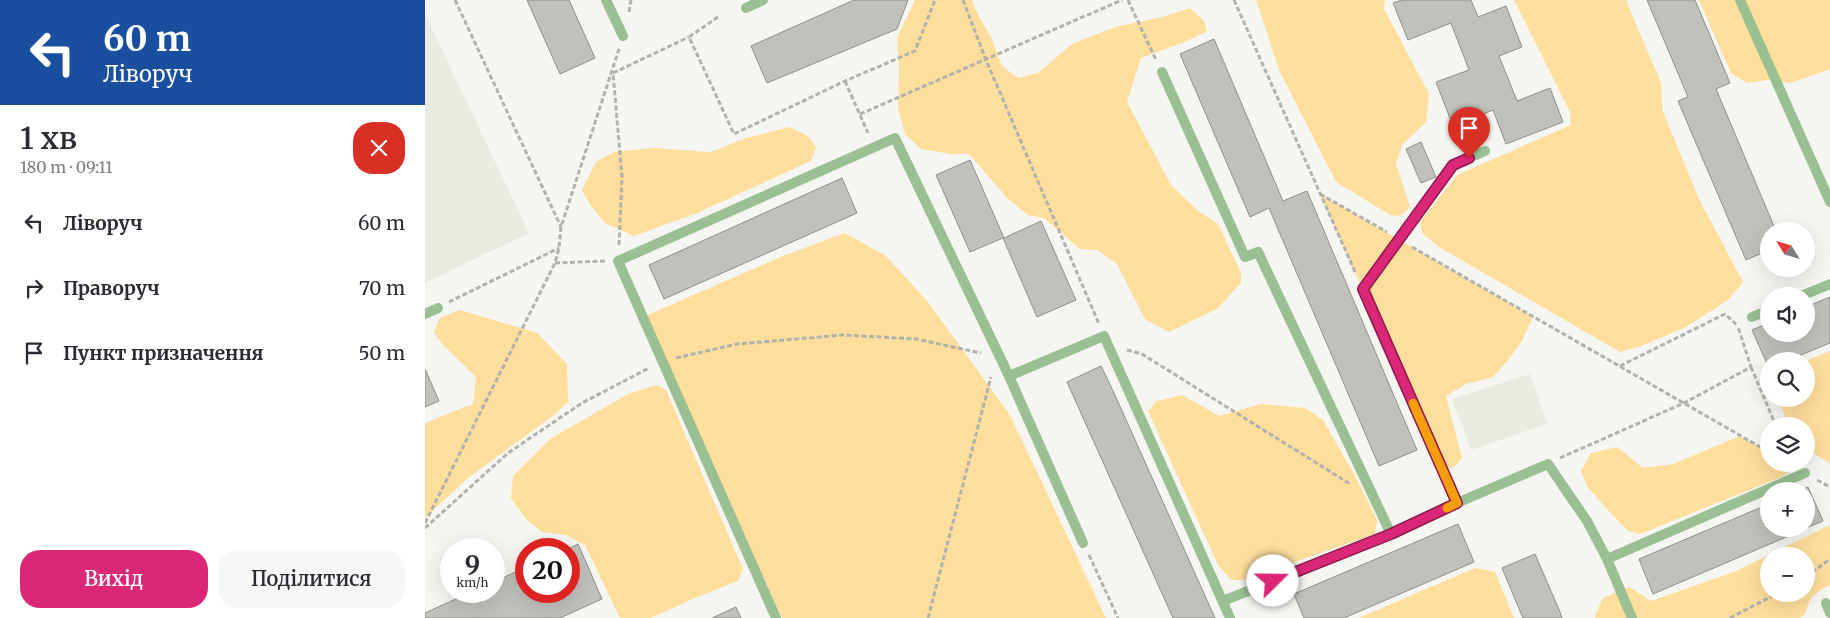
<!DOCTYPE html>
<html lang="uk">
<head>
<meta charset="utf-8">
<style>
  :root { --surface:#fff; --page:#f7f7f7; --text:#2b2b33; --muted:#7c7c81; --accent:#db2777 }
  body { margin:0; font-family:Merriweather,serif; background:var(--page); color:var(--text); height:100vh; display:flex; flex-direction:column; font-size:19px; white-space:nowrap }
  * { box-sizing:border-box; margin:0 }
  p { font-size:16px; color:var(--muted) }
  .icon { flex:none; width:28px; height:28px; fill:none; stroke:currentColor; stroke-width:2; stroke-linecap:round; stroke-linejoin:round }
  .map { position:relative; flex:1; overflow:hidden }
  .details { display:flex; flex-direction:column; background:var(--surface); width:425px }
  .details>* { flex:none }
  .top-card { background:#1a4fa0; color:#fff; overflow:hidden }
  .needle { width:32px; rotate:307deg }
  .buttons { position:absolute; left:1335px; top:222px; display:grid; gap:10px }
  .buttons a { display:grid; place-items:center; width:55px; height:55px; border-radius:50%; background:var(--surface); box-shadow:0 5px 20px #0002; font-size:25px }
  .speed { position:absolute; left:15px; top:538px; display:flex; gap:10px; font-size:25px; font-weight:700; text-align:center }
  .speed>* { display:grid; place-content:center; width:65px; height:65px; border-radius:50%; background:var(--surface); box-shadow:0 5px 20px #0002; line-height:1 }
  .speed small { font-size:12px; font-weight:400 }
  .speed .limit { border:8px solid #d22; background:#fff; color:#111 }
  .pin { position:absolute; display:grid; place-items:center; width:42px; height:42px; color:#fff; margin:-51px -21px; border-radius:50% 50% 50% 0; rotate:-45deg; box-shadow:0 0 5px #0007 }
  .pin .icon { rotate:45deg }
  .me { position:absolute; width:55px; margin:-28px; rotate:68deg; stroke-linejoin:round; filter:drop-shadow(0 0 4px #0008) }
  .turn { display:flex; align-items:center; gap:18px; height:105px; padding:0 20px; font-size:22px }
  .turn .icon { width:65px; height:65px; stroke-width:2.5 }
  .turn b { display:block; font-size:35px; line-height:42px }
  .round { display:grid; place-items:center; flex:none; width:52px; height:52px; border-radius:20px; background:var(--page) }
  .summary { display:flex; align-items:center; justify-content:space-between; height:85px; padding:0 20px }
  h1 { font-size:30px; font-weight:600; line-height:38px }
  .primary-button { display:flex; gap:10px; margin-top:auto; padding:10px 20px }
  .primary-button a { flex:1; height:58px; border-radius:20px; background:var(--accent); color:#fff; font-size:20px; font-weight:600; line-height:58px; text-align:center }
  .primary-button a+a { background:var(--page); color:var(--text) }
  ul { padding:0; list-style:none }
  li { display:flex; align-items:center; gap:15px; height:65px; padding:0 20px }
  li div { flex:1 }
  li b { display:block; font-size:19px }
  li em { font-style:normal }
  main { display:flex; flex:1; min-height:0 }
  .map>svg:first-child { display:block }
</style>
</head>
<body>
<main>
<section class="details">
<div class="top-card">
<div class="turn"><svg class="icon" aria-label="left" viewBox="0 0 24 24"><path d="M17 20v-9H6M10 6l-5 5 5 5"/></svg><div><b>60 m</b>Ліворуч</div></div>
</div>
<div class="summary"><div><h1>1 хв</h1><p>180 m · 09:11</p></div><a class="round" style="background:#d93025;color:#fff"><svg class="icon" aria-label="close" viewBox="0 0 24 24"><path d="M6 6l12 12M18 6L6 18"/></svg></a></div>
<ul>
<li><svg class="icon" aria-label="left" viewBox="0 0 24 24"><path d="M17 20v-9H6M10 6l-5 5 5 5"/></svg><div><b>Ліворуч</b></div><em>60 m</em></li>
<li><svg class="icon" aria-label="right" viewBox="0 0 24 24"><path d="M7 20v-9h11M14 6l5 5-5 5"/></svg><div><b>Праворуч</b></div><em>70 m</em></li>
<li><svg class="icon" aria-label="arrive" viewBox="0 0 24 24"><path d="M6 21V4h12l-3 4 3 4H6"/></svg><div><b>Пункт призначення</b></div><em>50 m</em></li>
</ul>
<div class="primary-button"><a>Вихід</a><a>Поділитися</a></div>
</section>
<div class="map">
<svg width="1405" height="618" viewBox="0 0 1405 618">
  <rect width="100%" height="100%" fill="#f5f6f1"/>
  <g fill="#e8ece0">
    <path d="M0,14l104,219 -104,50z"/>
    <path d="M1105,374l17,50 -76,26 -19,-51z"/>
  </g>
  <g fill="#fede9d" fill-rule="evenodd">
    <path d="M490,0h57l6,15 13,22 11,29 16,12 20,-5 34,-29 46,-18 41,-8 31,-10 14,13 3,10 -20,10 -46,17 -14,44 44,83 27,26 20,13 23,49v10l-24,26 -48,23 -24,-13 -28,-55 -20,-14 -17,-1 -36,-31 -16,-3 -20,-16 -39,-45h-18l-30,-5 -16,-15 -7,-26 1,-37 -2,-33z"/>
    <path d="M831,0h129l-1,9 45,85 -3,28 -24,23 -6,19 14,43 -8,8 -10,1 -56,-34 -57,-112z"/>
    <path d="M1089,0h112l35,83 2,29 36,87 44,83 -15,18 -42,27 -45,19 -21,6 -181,-105 -17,-14 -2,-11 37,-47 114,-50 -1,-13z"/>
    <path d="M1274,0h131v69l-39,14 -23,-3 -21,3 -16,-10z"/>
    <path d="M364,127l19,9 8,11 -5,14 -114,52 -63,23 -29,-13 -14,-17 -9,-16 14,-28 17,-10 40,-4 58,4 35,-14z"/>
    <path d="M895,194l213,123 -11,24 -14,19 -15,17 -27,7 -20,12 16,62 -9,10 -12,-1z"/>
    <path d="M420,233l41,23 42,46 82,113 96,203h-324l-139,-301 140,-61z"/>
    <path d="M35,310l77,23 30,31 1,38 -14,13 -86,63 -43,40v-95l48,-19 3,-27 -33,-32 -9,-13 6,-14z"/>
    <path d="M1405,351v113l-24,-16v-22h-17l-11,-27h28v-38z"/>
    <path d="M231,385l10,5 77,179 -5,12 -41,16 -46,21h-31l-35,-73 -19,-10 -24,-3 -17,-14 -14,-20 2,-22 37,-37 78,-45z"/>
    <path d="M757,395l37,21 42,-12 44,4 18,12 30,52 24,48 -2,14 -132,46h-12l-13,-15 -70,-154 9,-10z"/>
    <path d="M1315,436l29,16v12h20l4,2 -9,10 -144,58 -12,-3 -23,-24 -18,-21 -6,-15 10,-18 26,-6 26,21 30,-4z"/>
    <path d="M1405,525v60c-16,8 -20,11 -25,29l-5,4h-205v-2l8,-18 26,-11 22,14 83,-29zM1344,556h37v38h-37z"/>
    <path d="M1050,568l20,4 19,46h-155z"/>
  </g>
  <g fill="#c1c1bc" stroke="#8f8e89">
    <path d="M102,0h42l26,58 -35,16z"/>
    <path d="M429,0h54l-11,29 -130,54 -16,-37z"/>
    <path d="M977,0h69l7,17 28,-11 16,41 -23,9 18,45 33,-13 13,34 -57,22 -13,-34 -40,16 -17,-44 33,-12 -18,-47 -43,17 -15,-37z"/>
    <path d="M1222,0h48l35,83 -14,6 60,142h-7v19l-23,10 -68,-159 10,-4z"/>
    <path d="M789,39l69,162 24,-10 110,259 -38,16 -110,-258 -19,9 -70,-163z"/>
    <path d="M996,142l15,35 -15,6 -15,-34z"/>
    <path d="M545,160l34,78 37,-17 35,79 -39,17 -34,-79 -33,14 -34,-77z"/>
    <path d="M417,178l15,35 -193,86 -15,-34z"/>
    <path d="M1405,297v46l-44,18h-17v7l-17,-38 17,-7v11h37v-27z"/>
    <path d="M676,366l13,27 101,225h-42l-106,-236z"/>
    <path d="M0,369l14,32 -14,6z"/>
    <path d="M1383,487l15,34 -17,7v-37h-8z"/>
    <path d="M1344,504v25h36l-152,65 -14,-35z"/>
    <path d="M1033,524l16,38 -130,56h-40l-10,-24z"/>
    <path d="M153,544l24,55 -42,19h-135v-5l48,-22h21v-9l32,-15v24h43l-1,-42z"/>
    <path d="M1110,554l25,58 2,6h-39l-21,-50z"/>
    <path d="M311,607l5,11h-29z"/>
  </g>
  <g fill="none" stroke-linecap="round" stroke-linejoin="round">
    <g stroke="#b1b2ae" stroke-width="3" stroke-dasharray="5 2.5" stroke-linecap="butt">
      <path d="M30,0l106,227"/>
      <path d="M538,0l23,60 113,264"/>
      <path d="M703,0l28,60"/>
      <path d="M809,0l122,274"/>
      <path d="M204,12l2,-12"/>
      <path d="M293,17l-29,20 45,97 111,-53 70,-30 20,-51"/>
      <path d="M420,81l23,52"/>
      <path d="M435,114l262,-114"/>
      <path d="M895,194l67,38"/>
      <path d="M194,245l3,-68 -9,-104 76,-36"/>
      <path d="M987,247l357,205"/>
      <path d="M130,263l50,-2"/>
      <path d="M24,302l110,-54"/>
      <path d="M702,350l15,4 208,130"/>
      <path d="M251,358l61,-14 106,-9 73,4 65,14"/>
      <path d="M1195,366l105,-52 13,12"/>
      <path d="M1326,367l25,59"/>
      <path d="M1135,458l124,-55 67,-36 -13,-40"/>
      <path d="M1392,480l13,7"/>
      <path d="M0,523l130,-260 4,-15 2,-21 58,-178"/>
      <path d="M0,528l83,-75 74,-50 67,-35"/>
      <path d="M664,555l29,63"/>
      <path d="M1381,577l24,-18"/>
      <path d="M503,618l63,-241"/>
      <path d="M1305,618l46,-24"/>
    </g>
    <g stroke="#99bf92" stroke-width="10">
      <path d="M181,0l17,36"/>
      <path d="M1315,0l90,202"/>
      <path d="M321,8l17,-8"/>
      <path d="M737,72l83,185 13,-5 133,282"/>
      <path d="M1376,296l29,-12"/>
      <path d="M0,314l13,-6"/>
      <path d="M1327,317l17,-7"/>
      <path d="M584,376l74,167"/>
      <path d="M1032,503l-94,-214 90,-124 32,-14"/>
      <path d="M1182,559l198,-86"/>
      <path d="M798,601l168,-67 66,-31 91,-39 39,57 20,38 25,59"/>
      <path d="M1401,603l4,10"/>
      <path d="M351,618l-158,-357 277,-123 114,238 95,-40 126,282"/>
    </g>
  </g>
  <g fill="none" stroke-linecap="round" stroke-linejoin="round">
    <defs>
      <path id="route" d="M848,581l118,-47 66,-31 -94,-214 90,-124 16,-7"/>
    </defs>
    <use href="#route" stroke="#8e194d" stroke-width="12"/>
    <use href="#route" stroke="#db2777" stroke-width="9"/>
    <path stroke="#f59e0b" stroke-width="9" d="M988,403l44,100 -10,5"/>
  </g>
</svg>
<div class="buttons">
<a><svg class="needle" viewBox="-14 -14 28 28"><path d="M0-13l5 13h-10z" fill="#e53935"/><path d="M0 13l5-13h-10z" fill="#7c7c81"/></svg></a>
<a><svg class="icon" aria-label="sound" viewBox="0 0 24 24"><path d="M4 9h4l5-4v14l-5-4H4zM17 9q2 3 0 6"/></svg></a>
<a><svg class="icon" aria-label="search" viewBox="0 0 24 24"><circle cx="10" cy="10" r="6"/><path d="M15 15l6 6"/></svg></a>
<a><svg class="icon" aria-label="layers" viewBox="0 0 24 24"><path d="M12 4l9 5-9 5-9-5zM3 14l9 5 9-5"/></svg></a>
<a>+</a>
<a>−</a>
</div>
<div class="speed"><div>9<small>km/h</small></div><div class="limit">20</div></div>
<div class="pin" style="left:1044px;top:158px;background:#d93025"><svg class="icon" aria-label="arrive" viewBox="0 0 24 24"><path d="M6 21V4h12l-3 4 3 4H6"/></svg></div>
<svg class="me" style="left:848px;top:581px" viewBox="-20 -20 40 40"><circle r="19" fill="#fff"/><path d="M0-13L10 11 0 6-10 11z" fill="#db2777"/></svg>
</div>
</main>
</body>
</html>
